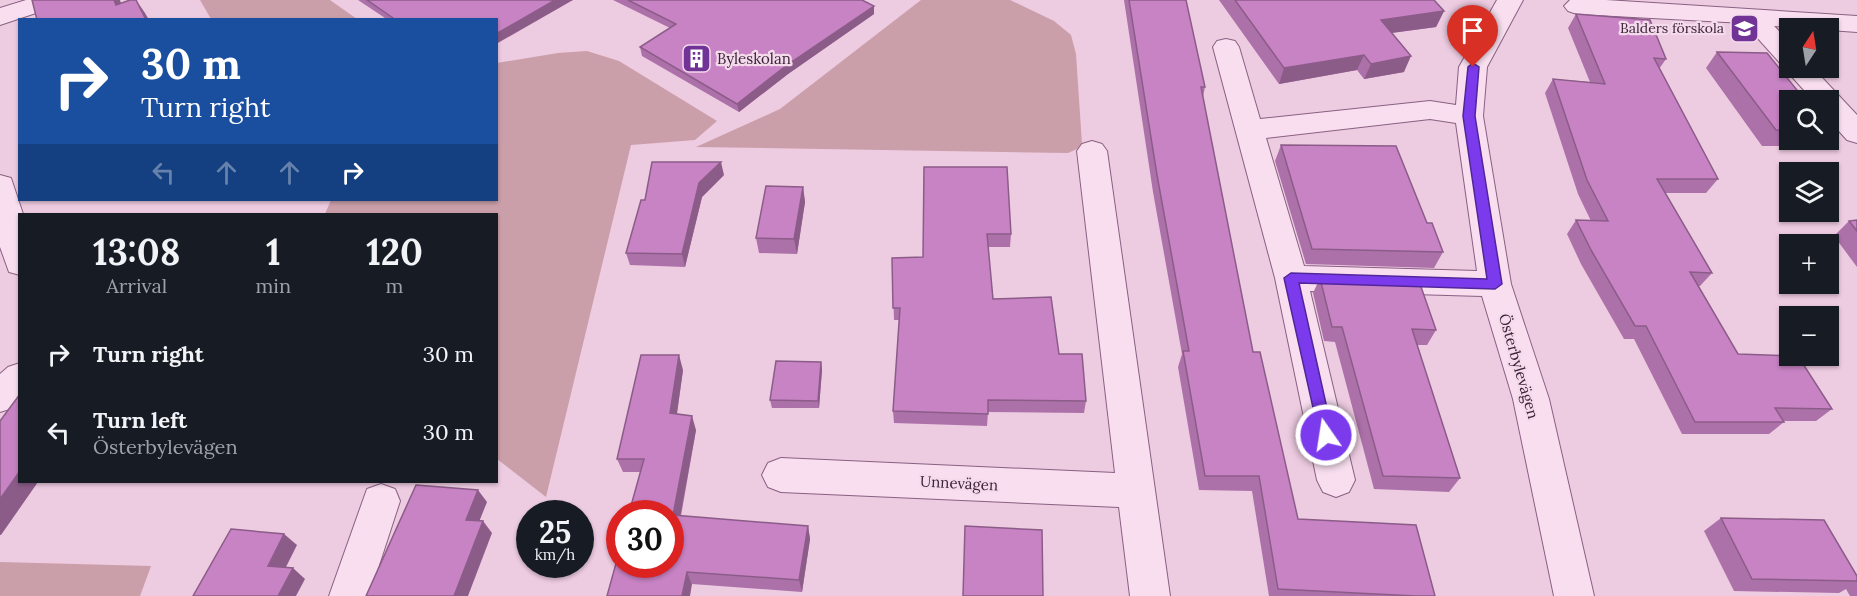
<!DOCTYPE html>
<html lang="en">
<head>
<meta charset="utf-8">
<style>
  :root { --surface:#171b24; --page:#20242c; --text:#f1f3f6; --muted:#9ea1a6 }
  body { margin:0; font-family:Lora,serif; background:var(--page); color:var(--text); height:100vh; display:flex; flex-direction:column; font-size:22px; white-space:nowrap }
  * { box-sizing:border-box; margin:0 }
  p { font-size:20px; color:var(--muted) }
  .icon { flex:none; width:33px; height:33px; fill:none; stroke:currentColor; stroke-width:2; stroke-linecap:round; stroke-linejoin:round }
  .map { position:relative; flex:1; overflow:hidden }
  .side { position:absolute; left:18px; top:213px; width:480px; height:270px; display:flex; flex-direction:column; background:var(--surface); border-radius:0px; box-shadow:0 2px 4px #0004 }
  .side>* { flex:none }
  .banner { position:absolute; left:18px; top:18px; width:480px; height:183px; border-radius:0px; box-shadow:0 2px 4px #0004; background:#1a4fa0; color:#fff; overflow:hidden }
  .needle { width:39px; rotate:12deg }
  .fabs { position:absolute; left:1779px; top:18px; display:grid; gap:12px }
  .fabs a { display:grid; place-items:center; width:60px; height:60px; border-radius:0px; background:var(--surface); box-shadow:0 2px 4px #0004; font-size:30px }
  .speed { position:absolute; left:516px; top:500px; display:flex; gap:12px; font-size:30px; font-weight:700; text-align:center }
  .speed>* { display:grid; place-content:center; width:78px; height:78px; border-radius:50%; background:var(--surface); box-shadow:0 2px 4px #0004; line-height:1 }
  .speed small { font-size:15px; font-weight:400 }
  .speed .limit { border:9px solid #d22; background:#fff; color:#111 }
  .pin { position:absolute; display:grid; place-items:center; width:51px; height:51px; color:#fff; margin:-62px -26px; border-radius:50% 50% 50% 0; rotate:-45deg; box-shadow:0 0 6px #0007 }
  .pin .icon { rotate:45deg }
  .me { position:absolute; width:66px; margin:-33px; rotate:347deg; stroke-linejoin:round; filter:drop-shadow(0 0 4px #0008) }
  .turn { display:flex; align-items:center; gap:21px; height:126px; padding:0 24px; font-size:27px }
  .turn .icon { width:78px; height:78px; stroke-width:2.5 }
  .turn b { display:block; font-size:42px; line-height:51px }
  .lanes { display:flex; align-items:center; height:57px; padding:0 24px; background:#0003; justify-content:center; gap:30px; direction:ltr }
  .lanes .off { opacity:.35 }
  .eta { display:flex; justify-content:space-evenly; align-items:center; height:102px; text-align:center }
  .eta b { font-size:36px; font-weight:700; line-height:42px }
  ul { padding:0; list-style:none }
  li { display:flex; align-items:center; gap:18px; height:78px; padding:0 24px }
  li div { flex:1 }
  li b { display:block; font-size:22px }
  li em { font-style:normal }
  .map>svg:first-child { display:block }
</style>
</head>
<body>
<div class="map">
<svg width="1857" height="596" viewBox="0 0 1857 596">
  <rect width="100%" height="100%" fill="#edcbe1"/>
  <g fill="#cb9fa9">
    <path d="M200,0h130l27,19h-146z"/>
    <path d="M921,0h89l44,21 17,14 5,19 6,90 -5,5 -9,4 -372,-6 84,-38z"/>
    <path d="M587,51l32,10 98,60 -22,19 -64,5 -85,352 -49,-38 -1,-245h-171l6,-14h165l1,-137 61,-10z"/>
    <path d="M0,562l151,4 -11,30h-140z"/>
  </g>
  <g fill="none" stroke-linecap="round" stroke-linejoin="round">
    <defs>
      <g id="minor">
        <path d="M26,0h38l-4,5 -60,20v-17z"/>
        <path d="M1497,0h26l-36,67 -4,49 28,168 38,115 45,197h-40l-41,-197 -31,-103 -172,-5 45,189 -6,12 -13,5 -13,-5 -6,-12 -42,-202 -62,-231 4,-6 9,-2 9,2 4,6 21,72 170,-18 26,4 3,-38zM1430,119l26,4 21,148 -173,-5 -38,-128z"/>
        <path d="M1606,0l251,16v16l-83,-6 16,16v26h23l44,47v28l-10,-3 -19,-21v-19h-15l-29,-32 2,-3 -5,-1 -37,-41 -167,-9 -9,-3 -4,-5 6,-6z"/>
        <path d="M1092,141l10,3 5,7 63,445h-40l-11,-89 -338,-15 -13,-5 -6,-12 6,-12 13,-5 334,15 -38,-322 5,-7z"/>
        <path d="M0,175l11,3 12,36h-3v61l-11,-3 -9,-25z"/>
        <path d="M20,363v37l-7,8 -13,4v-38l8,-7z"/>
        <path d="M381,484l14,5 5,12 -31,95h-40l38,-107z"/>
      </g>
    </defs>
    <use href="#minor" stroke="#896082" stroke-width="2"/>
    <use href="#minor" fill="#f8deef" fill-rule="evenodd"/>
  </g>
  <g fill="#ac71a9">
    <path d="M358,0h215l-77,20h-108z"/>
    <path d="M613,0h249l12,6v8l-86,60 -49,38 -97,-56 -2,-9 30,-19z"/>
    <path d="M1124,0h62l19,87 -2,10 50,255 45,167 137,77h-166l-17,-105 -53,-1 -21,-123 4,-13 -29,-162z"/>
    <path d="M1219,0h215l10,11 -8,16 -44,6 12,39 -40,7 -7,-9 -78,14z"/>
    <path d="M1576,14l90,45 -7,10 59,110 -12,14h-41l47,80 -12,13h-2l40,68 94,55 -16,12h-33l1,1 -15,12h-87l-48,-95h-10l-43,-75 -14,-30 9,-14 15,1 -13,-27 -33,-101 8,-14 37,3 -22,-54z"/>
    <path d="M1717,52l73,48v40h31l-6,6h-53l-56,-78z"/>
    <path d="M1281,145l146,78 16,29 -9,16 -128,-4 -31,-103z"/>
    <path d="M924,167l87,67 -1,13h-22l5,52 66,55 27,47 -2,12 -96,-1 -1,14 -93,-3 -1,-12 6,-91h-5l-2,-62 31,-1z"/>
    <path d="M724,175l-22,22 -17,70 -55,-2 -4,-12 19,-53z"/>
    <path d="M803,187l2,15 -8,52 -38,-1 -3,-15z"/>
    <path d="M1857,220v47l-23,-31 15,-15z"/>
    <path d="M1320,278l116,52 -9,15h-10l43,133 -11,14 -75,-3 -39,-147 -11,-1 -11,-48z"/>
    <path d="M821,362l1,8 -3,38h-47l-2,-8z"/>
    <path d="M683,370l-6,44 19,16 -15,86 127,10 2,13 -8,53 -110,-8 -52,-112h-17l-6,-13z"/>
    <path d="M1721,518l136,57v21h-7l-4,-7 -7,4 -105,-2 -30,-60z"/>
  </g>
  <g fill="#8c5c89">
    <path d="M114,0h6l6,19 -10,-14z"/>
    <path d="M136,0l9,13 4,7h-3z"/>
    <path d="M555,0h18l-77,44v-10z"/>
    <path d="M874,6v8l-86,60 -49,38 -2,-8 50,-39z"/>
    <path d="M1444,11l-8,16 -61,8 6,-15z"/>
    <path d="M1364,55l-7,15 -78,14 5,-16z"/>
    <path d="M1411,56l-7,16 -40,7 7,-15z"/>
    <path d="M721,162l3,13 -22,22 -17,70 -3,-13 17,-71z"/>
    <path d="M803,187l2,15 -8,52 -3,-15z"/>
    <path d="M679,355l4,15 -8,56 -5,-13z"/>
    <path d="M821,362l1,8 -3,38 -1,-7z"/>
    <path d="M692,416l4,14 -18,98 -5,-13z"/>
    <path d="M20,471v11h18l-37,53h-1v-36z"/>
    <path d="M478,490l9,12 -12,30 -9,-12z"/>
    <path d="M483,521l9,12 -24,63h-14z"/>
    <path d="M808,526l2,13 -8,53 -3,-12z"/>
    <path d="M284,534l13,11 -16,32 -13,-11z"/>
    <path d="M293,568l12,11 -9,17h-18z"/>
    <path d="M687,572l5,12 -2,12h-8z"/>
  </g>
  <g fill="#c883c4" stroke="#8c5c89" stroke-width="1.5">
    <path d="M32,0h82l2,5 14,-5h6l10,20h-109z"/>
    <path d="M367,0h188l-59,34v-14h-100z"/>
    <path d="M628,0h234l12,6 -87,59 -50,39 -97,-57 36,-23z"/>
    <path d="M1129,0h57l19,87h-4l52,265h7l38,167 118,6 19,71h-20l-137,-7 -19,-113h-54l-22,-125h6l-32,-176z"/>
    <path d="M1235,0h199l10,11 -63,9 30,36 -40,8 -7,-9 -80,13z"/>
    <path d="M1576,14l74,6 16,39 -12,-1 64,121h-61l55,94 -22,-1 48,82 60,2 34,53 -57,-1 9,14h-89l-49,-96h-11l-44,-76 -15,-30 32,1 -21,-41 -34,-101 52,5z"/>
    <path d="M1717,52l50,1 38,47h-15v31l-14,-1z"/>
    <path d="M1281,145l115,1 31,77h5l11,29 -131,-3z"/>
    <path d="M652,162h69l-22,21 -17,71 -56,-1 15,-53h4z"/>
    <path d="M924,167h83l4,67h-24l6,65 58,-2 8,57h23l4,47 -98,-1v14l-95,-3 7,-103h-7l-1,-50 31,-1z"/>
    <path d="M766,186l37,1 -9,52 -38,-1z"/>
    <path d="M1857,220v11l-8,-10z"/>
    <path d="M1320,278l99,3 17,49 -24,-1 48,149 -77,-2 -41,-149h-10z"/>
    <path d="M641,355h38l-9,58 22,3 -19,99 135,11 -9,54 -112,-8 -5,24h-75l13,-47v15h50v-51h-41l15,-54h-27z"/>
    <path d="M776,361l45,1 -3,39 -48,-1z"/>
    <path d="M20,394v77l-20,28v-78z"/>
    <path d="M416,485l62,5 -12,30 17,1 -29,75h-88z"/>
    <path d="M1721,518l103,2 33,56v5l-105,-2z"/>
    <path d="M965,526l77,4 1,66h-80z"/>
    <path d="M231,529l53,5 -16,32 25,2 -15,28h-85z"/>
  </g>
  <path fill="#7c3aed" stroke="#51269a" stroke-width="1.5" d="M1473,63l6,4 -4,49 27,168 -7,5 -196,-6 34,152 -2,4 -5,2 -6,-2 -36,-161 7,-5 196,6 -24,-163 5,-49z"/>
  <defs>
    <symbol id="school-square" viewBox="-11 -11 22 22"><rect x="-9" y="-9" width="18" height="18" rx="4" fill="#713395" stroke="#f4daeb"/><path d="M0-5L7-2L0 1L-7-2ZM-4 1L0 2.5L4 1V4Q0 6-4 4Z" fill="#fff"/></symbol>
    <symbol id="building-square" viewBox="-11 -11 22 22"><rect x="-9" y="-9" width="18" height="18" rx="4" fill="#713395" stroke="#f4daeb"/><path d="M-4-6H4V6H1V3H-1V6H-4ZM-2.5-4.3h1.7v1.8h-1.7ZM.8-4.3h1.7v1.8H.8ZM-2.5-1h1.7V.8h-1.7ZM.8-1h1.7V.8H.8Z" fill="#fff"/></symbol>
  </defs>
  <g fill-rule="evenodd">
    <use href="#school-square" x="1728" y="12" width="33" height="33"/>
    <use href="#building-square" x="680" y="42" width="33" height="33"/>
  </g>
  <g text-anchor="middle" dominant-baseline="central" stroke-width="4.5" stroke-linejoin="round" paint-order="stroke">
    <g font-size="14" fill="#3b2237" stroke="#f4daeb" text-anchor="end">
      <text x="1724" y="28">Balders förskola</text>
    </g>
    <g font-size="15" fill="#3b2237" stroke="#f4daeb" text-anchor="start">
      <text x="717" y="58">Byleskolan</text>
    </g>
    <g font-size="15" fill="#3b2237" stroke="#f4daeb">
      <text transform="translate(1519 366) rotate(74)">Österbylevägen</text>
      <text transform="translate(959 483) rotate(3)">Unnevägen</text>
    </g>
  </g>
</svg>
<div class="fabs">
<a><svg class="needle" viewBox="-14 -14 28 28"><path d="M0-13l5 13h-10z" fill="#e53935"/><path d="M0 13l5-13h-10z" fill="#9ea1a6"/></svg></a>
<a><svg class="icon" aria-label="search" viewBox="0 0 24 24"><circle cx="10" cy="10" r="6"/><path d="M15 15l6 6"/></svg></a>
<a><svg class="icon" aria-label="layers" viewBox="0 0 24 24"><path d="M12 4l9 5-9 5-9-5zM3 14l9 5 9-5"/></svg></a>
<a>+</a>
<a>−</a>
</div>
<div class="speed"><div>25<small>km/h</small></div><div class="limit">30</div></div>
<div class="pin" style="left:1473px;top:67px;background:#d93025"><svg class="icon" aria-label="arrive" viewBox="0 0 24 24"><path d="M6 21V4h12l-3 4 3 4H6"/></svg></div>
<svg class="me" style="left:1326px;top:435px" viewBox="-20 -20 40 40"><circle r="17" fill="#7c3aed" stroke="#fff" stroke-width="3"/><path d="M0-11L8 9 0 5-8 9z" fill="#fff"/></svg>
<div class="banner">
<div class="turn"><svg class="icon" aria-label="right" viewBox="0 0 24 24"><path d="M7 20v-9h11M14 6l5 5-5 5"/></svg><div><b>30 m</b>Turn right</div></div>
<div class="lanes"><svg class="icon off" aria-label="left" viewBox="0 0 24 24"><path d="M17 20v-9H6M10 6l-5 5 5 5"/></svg><svg class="icon off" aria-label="ahead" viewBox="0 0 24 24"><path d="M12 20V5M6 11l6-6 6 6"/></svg><svg class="icon off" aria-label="ahead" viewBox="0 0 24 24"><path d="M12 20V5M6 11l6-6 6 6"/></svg><svg class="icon" aria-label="right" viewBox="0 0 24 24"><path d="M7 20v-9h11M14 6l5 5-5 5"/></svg></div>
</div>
<section class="side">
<div class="eta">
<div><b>13:08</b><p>Arrival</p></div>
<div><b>1</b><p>min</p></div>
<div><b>120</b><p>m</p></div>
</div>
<ul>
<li><svg class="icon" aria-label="right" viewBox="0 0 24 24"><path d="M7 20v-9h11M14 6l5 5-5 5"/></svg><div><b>Turn right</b></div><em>30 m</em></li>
<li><svg class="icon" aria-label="left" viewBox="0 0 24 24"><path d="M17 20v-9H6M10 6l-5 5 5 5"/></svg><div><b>Turn left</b><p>Österbylevägen</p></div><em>30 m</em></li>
</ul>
</section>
</div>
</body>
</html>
